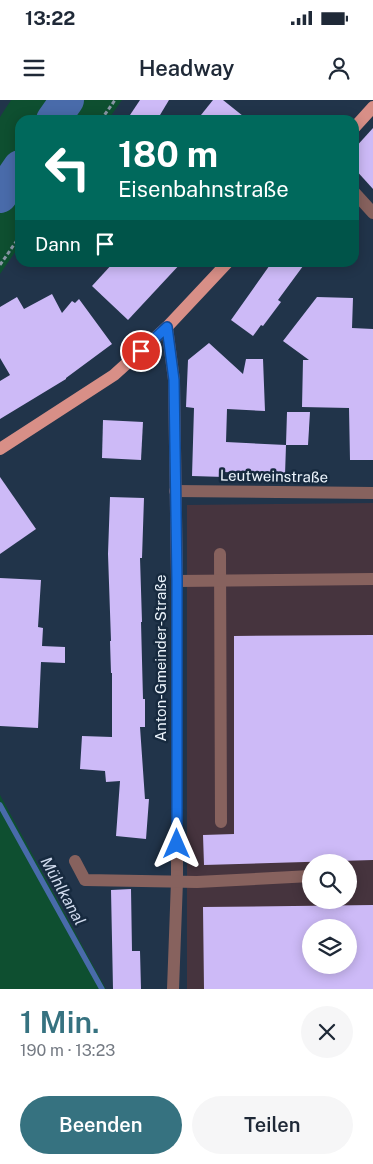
<!DOCTYPE html>
<html lang="de">
<head>
<meta charset="utf-8">
<style>
  :root { --surface:#fff; --page:#f6f6f7; --text:#1f2937; --muted:#747a83; --accent:#367280 }
  body { margin:0; font-family:"Public Sans",sans-serif; background:var(--page); color:var(--text); height:100vh; display:flex; flex-direction:column; font-size:19px; white-space:nowrap }
  * { box-sizing:border-box; margin:0 }
  p { font-size:16px; color:var(--muted) }
  .icon { flex:none; width:28px; height:28px; fill:none; stroke:currentColor; stroke-width:2; stroke-linecap:round; stroke-linejoin:round }
  .map { position:relative; height:889px; overflow:hidden }
  .side { display:flex; flex-direction:column; background:var(--surface); flex:1 }
  .side>* { flex:none }
  .banner { position:absolute; left:15px; top:15px; width:344px; height:152px; border-radius:15px; box-shadow:0 2px 12px #0003; background:#00695c; color:#fff; overflow:hidden }
  .tools { position:absolute; left:302px; top:754px; display:grid; gap:10px }
  .tools a { display:grid; place-items:center; width:55px; height:55px; border-radius:50%; background:var(--surface); box-shadow:0 2px 12px #0003; font-size:25px }
  .pin { position:absolute; display:grid; place-items:center; width:42px; height:42px; color:#fff; margin:-21px; border:2px solid #fff; border-radius:50%; box-shadow:0 1px 5px #0007 }
  .me { position:absolute; width:55px; margin:-28px; rotate:0deg; stroke-linejoin:round; filter:drop-shadow(0 0 4px #0008) }
  .turn { display:flex; align-items:center; gap:18px; height:105px; padding:0 20px; font-size:22px }
  .turn .icon { width:65px; height:65px; stroke-width:2.5 }
  .turn b { display:block; font-size:35px; line-height:42px }
  .then { display:flex; align-items:center; height:48px; padding:0 20px; background:#0003; gap:10px; font-size:19px }
  .round { display:grid; place-items:center; flex:none; width:52px; height:52px; border-radius:26px; background:var(--page) }
  .head { display:flex; align-items:center; justify-content:space-between; height:85px; padding:0 20px }
  h1 { font-size:30px; font-weight:600; line-height:38px; color:var(--accent) }
  .cta { display:flex; gap:10px; margin-top:auto; padding:10px 20px }
  .cta a { flex:1; height:58px; border-radius:30px; background:var(--accent); color:#fff; font-size:20px; font-weight:600; line-height:58px; text-align:center }
  .cta a+a { background:var(--page); color:var(--text) }
  .status { display:flex; justify-content:space-between; align-items:center; height:35px; padding:0 25px; background:var(--surface); direction:ltr }
  .status svg { height:14px; fill:currentColor }
  header { display:flex; justify-content:space-between; align-items:center; height:65px; padding:0 20px; background:var(--surface); font-size:22px; font-weight:600 }
  .map>svg:first-child { display:block }
</style>
</head>
<body>
<div class="status"><b>13:22</b><svg viewBox="0 0 49 12"><path d="M0 12V9h3v3zM5 12V6h3v6zM10 12V3h3v9zM15 12V0h3v12zM26 1h20v11H26zM47 4h2v5h-2z"/></svg></div>
<header><svg class="icon" aria-label="menu" viewBox="0 0 24 24"><path d="M4 6h16M4 12h16M4 18h16"/></svg>Headway<svg class="icon" aria-label="person" viewBox="0 0 24 24"><circle cx="12" cy="8" r="4"/><path d="M4 21q1-7 8-7t8 7"/></svg></header>
<div class="map">
<svg width="373" height="889" viewBox="0 0 373 889">
  <rect width="100%" height="100%" fill="#21344a"/>
  <path fill="#46343e" fill-rule="evenodd" d="M373,403v486h-186v-484zM311,762h38v38h-38zM311,828h38v37h-38z"/>
  <g fill="#0e4f30">
    <path d="M11,0h111l-14,20h-88v125l-20,29v-157z"/>
    <path d="M0,695l106,194h-106z"/>
  </g>
  <g fill="none" stroke-linecap="round" stroke-linejoin="round">
    <path stroke="#496baa" stroke-width="5.5" d="M0,705l102,184"/>
    <g stroke="#496baa" stroke-width="34">
      <path d="M53,20l14,-20"/>
      <path d="M0,96l20,-29"/>
    </g>
  </g>
  <g fill="#cdbaf7" fill-rule="evenodd">
    <path d="M140,0h29l-12,20h-19l-8,-5z"/>
    <path d="M213,0h10l25,20h-51z"/>
    <path d="M373,28v61l-19,-21v-19z"/>
    <path d="M114,162h68l-54,58 -36,-34z"/>
    <path d="M272,162h34l-28,38 3,2 -18,24 -2,-1 -8,11 -22,-16z"/>
    <path d="M52,194l10,19 10,-12 3,2 4,-4 33,45 -46,34v1l-66,40v-38l10,-6 -10,-17v-51l17,-10 7,12z"/>
    <path d="M317,197l36,1 -1,30 21,1v131h-23l-1,-52 -47,-1 1,-47h6l-26,-19z"/>
    <path d="M209,243l34,31 3,-15h17l2,52 -38,-2 -1,33 60,3 -1,30 -61,-3v5l-32,-1 2,-68 -8,-1 2,-47z"/>
    <path d="M287,312h23l-2,33h-22z"/>
    <path d="M103,320l40,2 -2,38 -39,-2z"/>
    <path d="M0,377l36,52 -36,25z"/>
    <path d="M110,397l34,1 -2,60h-2l2,64h-1l2,77h2v28h-5l5,72h4l-3,40 -30,-3 4,-55 -14,1 -1,-11 -25,-2 2,-33 30,1v-64h-1l-1,-32h1l-3,-87z"/>
    <path d="M0,478l41,2 -3,47 5,1 -1,18 23,1v16l-24,-1 -3,66 -38,-2z"/>
    <path d="M373,535v225l-169,5 -1,-30 31,-1v-198z"/>
    <path d="M131,789l1,62h8l1,38h-28l-2,-99z"/>
    <path d="M373,805v84h-169l-1,-82zM311,828h38v37h-38z"/>
  </g>
  <g fill="none" stroke-linecap="round" stroke-linejoin="round">
    <g stroke="#8996a5" stroke-width="3" stroke-dasharray="4 2.5" stroke-linecap="butt">
      <path d="M101,20l14,-20"/>
      <path d="M0,165l20,-29"/>
    </g>
    <g stroke="#87625e" stroke-width="12">
      <path d="M354,92l19,21"/>
      <path d="M167,227l7,53 3,201v300l-4,108"/>
      <path d="M175,391l198,2"/>
      <path d="M220,454l1,268"/>
      <path d="M177,481l196,-2"/>
      <path d="M75,761l10,19 112,2 114,-6"/>
    </g>
    <g stroke="#d88f87" stroke-width="12">
      <path d="M354,28l19,-21"/>
      <path d="M0,349l114,-74 53,-48 61,-65"/>
    </g>
  </g>
  <g fill="none" stroke-linecap="round" stroke-linejoin="round">
    <defs>
      <path id="route" d="M141,251l26,-24 7,53 3,201v263"/>
    </defs>
    <use href="#route" stroke="#114b97" stroke-width="12"/>
    <use href="#route" stroke="#1a73e8" stroke-width="9"/>
  </g>
  <g text-anchor="middle" dominant-baseline="central" stroke-width="5" stroke-linejoin="round" paint-order="stroke">
    <g font-size="15" fill="#edf5fd" stroke="#172a3f">
      <text transform="translate(274 376) rotate(1)">Leutweinstraße</text>
      <text transform="translate(160 558) rotate(-90)">Anton-Gmeinder-Straße</text>
    </g>
    <g font-size="16" font-style="italic" fill="#d1dbee" stroke="#172a3f">
      <text transform="translate(63 791) rotate(61)">Mühlkanal</text>
    </g>
  </g>
</svg>
<div class="tools">
<a><svg class="icon" aria-label="search" viewBox="0 0 24 24"><circle cx="10" cy="10" r="6"/><path d="M15 15l6 6"/></svg></a>
<a><svg class="icon" aria-label="layers" viewBox="0 0 24 24"><path d="M12 4l9 5-9 5-9-5zM3 14l9 5 9-5"/></svg></a>
</div>
<div class="pin" style="left:141px;top:251px;background:#d93025"><svg class="icon" aria-label="arrive" viewBox="0 0 24 24"><path d="M6 21V4h12l-3 4 3 4H6"/></svg></div>
<svg class="me" style="left:177px;top:744px" viewBox="-20 -20 40 40"><path d="M0-17L14 15 0 8-14 15z" fill="#1a73e8" stroke="#fff" stroke-width="4"/></svg>
<div class="banner">
<div class="turn"><svg class="icon" aria-label="left" viewBox="0 0 24 24"><path d="M17 20v-9H6M10 6l-5 5 5 5"/></svg><div><b>180 m</b>Eisenbahnstraße</div></div>
<div class="then">Dann<svg class="icon" aria-label="arrive" viewBox="0 0 24 24"><path d="M6 21V4h12l-3 4 3 4H6"/></svg></div>
</div>
</div>
<section class="side">
<div class="head"><div><h1>1 Min.</h1><p>190 m · 13:23</p></div><a class="round"><svg class="icon" aria-label="close" viewBox="0 0 24 24"><path d="M6 6l12 12M18 6L6 18"/></svg></a></div>
<div class="cta"><a>Beenden</a><a>Teilen</a></div>
</section>
</body>
</html>
